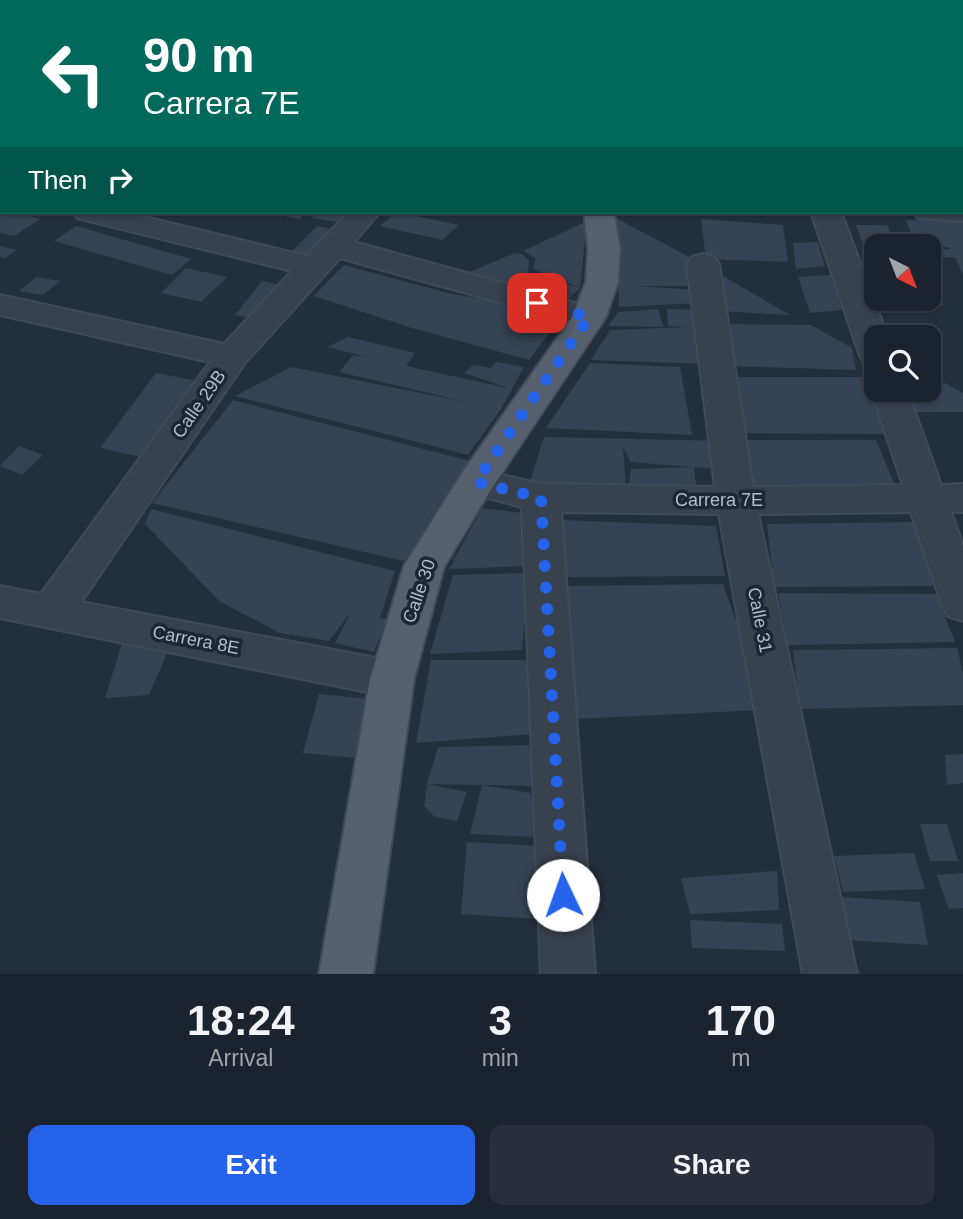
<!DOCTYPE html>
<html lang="en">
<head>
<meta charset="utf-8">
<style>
  :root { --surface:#1b232e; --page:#282f3a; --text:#f1f3f6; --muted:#a0a4aa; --line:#39404a; --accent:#2563eb }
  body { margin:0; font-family:Helvetica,sans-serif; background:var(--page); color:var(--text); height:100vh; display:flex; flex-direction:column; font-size:26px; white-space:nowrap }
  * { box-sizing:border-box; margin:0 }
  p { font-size:23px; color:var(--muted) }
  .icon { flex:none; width:38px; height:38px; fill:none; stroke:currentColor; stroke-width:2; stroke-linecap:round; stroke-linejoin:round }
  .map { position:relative; height:974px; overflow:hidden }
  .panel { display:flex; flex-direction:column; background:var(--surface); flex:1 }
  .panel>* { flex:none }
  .guide { position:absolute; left:0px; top:0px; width:964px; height:214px; box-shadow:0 2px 5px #0004,0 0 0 2px var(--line); background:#00695c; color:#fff; overflow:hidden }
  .needle { width:46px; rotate:138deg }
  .tools { position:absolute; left:864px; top:234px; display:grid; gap:14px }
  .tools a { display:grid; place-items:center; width:77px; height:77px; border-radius:14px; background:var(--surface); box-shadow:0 2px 5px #0004,0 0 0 2px var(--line); font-size:35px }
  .pin { position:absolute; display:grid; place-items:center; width:60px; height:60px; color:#fff; margin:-30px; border-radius:14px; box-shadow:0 4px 10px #0006 }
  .me { position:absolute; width:77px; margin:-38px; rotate:357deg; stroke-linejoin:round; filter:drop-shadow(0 0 5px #0008) }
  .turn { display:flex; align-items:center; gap:24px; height:147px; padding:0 28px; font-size:32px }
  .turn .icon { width:91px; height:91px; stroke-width:2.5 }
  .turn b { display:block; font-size:49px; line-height:60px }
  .then { display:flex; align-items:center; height:66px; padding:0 28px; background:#0003; gap:14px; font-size:26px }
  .eta { display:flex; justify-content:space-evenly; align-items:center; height:119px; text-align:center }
  .eta b { font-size:42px; font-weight:700; line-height:49px }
  .action { display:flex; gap:14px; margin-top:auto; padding:14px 28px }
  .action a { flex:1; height:80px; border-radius:14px; background:var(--accent); color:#fff; font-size:28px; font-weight:700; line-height:80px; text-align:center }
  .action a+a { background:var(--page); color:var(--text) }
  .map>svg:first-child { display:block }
</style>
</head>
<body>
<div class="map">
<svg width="963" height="974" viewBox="0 0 963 974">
  <rect width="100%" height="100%" fill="#242f3e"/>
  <g fill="#364354">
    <path d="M0,212h14l26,7 -26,17 -14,-3z"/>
    <path d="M265,212h42l-8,7z"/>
    <path d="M318,212h39l-11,11 -35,-5z"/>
    <path d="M397,212l62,13 -17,15 -62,-14z"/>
    <path d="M616,218l79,42 3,26h-62l62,4v13l-79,4z"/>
    <path d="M701,219l82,6 5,37 -82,-3z"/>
    <path d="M906,220h57v55l-8,-18 -26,1v-8l22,-1 -3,-2h-32z"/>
    <path d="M587,221l-7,67 -16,15 -99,-29 50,-21 7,1 7,6 -1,13 52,15 -47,-19 3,-11 -13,-7z"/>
    <path d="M856,225h31l9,22h-19v23h-5z"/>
    <path d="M76,226l115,33 -19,16 -118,-34z"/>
    <path d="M317,226l16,3 -25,27 -17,-4z"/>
    <path d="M818,242l7,24 -29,3 -3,-26z"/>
    <path d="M0,246l16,4 -11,8 -5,-1z"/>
    <path d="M344,265l100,27 119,23 -34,45 -117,-32 -98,-32z"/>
    <path d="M186,268l41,9 -26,25 -40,-9z"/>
    <path d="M711,269l79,46 -74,-4z"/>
    <path d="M830,275l12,35 -32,3 -12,-36z"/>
    <path d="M36,277l24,4 -17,14 -24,-4z"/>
    <path d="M929,277l15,28h-32l-2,-6h19z"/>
    <path d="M867,278h10v16h-4z"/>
    <path d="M262,281l19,4 -26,34 -20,-4z"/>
    <path d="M658,309l5,18 -55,-1 10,-14z"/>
    <path d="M667,309l37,1 6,54 -119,-4 19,-30 79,-3 -21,-1z"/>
    <path d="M721,324l90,1 41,23 4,22 -130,-4z"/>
    <path d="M348,337l67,16 -9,13 102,22 -44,-15 9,-8 18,3 5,-6 28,5 -23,42 -33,46 -233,-59 56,-29 180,36 -132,-31 14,-17 17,3 -42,-11z"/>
    <path d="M590,363l90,4 12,68 -146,-7z"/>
    <path d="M156,373l43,8 -54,77 -45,-10z"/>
    <path d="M728,377h136l20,57 -144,-1z"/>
    <path d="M929,383h16l18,10v19h-48l-8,-22h22z"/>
    <path d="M233,400l237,61 -62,101 -256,-59z"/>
    <path d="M544,437l180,4 2,29 -32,-3 3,28 -69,-4 3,-22 61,-2 -62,-5 -7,-17 3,42h-98z"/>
    <path d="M743,440h133l24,57h-149z"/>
    <path d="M19,446l24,9 -21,20 -22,-9z"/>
    <path d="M482,508l48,6 -1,52 -80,3z"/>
    <path d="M151,509l244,62 -15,47 7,1 -13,33 -39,-9 16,-31 -22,29 -49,-8 -61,-32 -74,-77z"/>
    <path d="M560,520l156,6 9,50 -157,1z"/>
    <path d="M915,522l18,64 -159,1 -7,-63z"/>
    <path d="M530,573l-8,77 -92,4 23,-79z"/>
    <path d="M723,584l32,90 5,36 -186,9 -10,-133z"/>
    <path d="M778,593l158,1 19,48 -167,3z"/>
    <path d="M124,637l46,9 -21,49 -44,3z"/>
    <path d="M957,648l6,25v32l-163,4 -7,-59z"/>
    <path d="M431,660h99l3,74 -117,9z"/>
    <path d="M319,694l50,5 -13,59 -53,-5z"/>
    <path d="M529,745l6,41 -108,-2 11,-37z"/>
    <path d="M963,754v29l-16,2 -2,-30z"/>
    <path d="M427,784l40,8 -10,29 -22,-4 -11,-11z"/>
    <path d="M482,785l49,8 4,44 -65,-3z"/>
    <path d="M920,824h27l11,37h-28z"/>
    <path d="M467,842l75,4 -3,73 -78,-5z"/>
    <path d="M914,853l11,36 -82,3 -9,-36z"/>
    <path d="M777,871l2,39 -89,4 -9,-36z"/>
    <path d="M963,873v35l-14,1 -12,-34z"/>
    <path d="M840,897l80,5 8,43 -82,-5z"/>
    <path d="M690,920l92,4 3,27 -93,-3z"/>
  </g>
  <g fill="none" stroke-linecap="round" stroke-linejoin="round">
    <defs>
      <g id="minor">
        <path d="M109,0h32l1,2h-32z"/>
        <rect x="620" y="0" width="24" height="2"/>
        <path d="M741,0h24l1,2h-24z"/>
        <path d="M874,0h24l1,2h-24z"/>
        <rect x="0" y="96" width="2" height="16"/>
        <rect x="962" y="105" width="1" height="16"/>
        <path d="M962,157l1,1v18h-1z"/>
        <path d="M0,181l2,1v18l-2,-1z"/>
        <path d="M963,203v18l-45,-3 -4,-6h48z"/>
        <path d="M73,212h51l183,44 42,-44h31l-26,30 247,68 5,7 -5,7 -12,3 -249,-69 -96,106 -163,238 311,59 16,5 6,13 -6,13 -16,5 -392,-79v-32l41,8 169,-232 -210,-47v-20l224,49 68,-73 -215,-53z"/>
        <path d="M811,212h30l47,126h-11v29l-12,-3 -5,-8z"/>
        <path d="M703,254l11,3 5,7 34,223 150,-2 -32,-95 6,-8v8h30l34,95 22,-1v28h-12l12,34v75l-15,-5 -6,-11 -31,-93 -153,2 99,460h-54l-84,-460 -158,-2 34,462h-54l-19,-467 -60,-16 -5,-9 5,-9 14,-4 65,15 174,3 -28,-223 5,-7z"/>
      </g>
      <g id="major">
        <path d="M64,0h25l-26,2z"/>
        <path d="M504,0h24l-25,2z"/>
        <path d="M2,43v16l-2,1v-16z"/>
        <path d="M584,212h30l6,37 -2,33 -12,35 -116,174 -46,76 -30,112 -41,295h-54l51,-295 34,-113 58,-93 110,-156 14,-35 2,-33z"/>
      </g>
    </defs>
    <use href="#minor" stroke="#414a57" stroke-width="4"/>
    <use href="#major" stroke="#414a57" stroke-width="4"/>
    <use href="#minor" fill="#38414e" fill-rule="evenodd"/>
    <use href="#major" fill="#56606e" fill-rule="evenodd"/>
  </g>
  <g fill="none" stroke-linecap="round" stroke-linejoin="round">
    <path stroke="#2563eb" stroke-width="12" stroke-dasharray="0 21.6" d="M537,303l52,14 -113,165 65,16 22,397"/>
  </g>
  <g text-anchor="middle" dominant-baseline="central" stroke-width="7" stroke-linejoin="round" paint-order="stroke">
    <g font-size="18" fill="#b4bcc9" stroke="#1d2633">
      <text transform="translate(199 404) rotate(-55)">Calle 29B</text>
      <text x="719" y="500">Carrera 7E</text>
      <text transform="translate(419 591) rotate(-71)">Calle 30</text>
      <text transform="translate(760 620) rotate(79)">Calle 31</text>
      <text transform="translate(196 640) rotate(11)">Carrera 8E</text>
    </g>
  </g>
</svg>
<div class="tools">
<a><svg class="needle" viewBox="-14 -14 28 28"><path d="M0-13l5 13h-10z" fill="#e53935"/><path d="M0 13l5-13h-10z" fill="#a0a4aa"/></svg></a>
<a><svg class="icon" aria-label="search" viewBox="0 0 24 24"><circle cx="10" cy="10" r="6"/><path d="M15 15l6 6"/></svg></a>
</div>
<div class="pin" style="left:537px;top:303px;background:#d93025"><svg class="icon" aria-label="arrive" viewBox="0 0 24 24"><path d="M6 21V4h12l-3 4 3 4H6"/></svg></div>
<svg class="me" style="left:563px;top:895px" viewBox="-20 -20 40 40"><circle r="19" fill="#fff"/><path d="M0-13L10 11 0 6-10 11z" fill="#2563eb"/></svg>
<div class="guide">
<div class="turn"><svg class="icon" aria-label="left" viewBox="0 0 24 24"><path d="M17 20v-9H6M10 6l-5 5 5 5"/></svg><div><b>90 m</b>Carrera 7E</div></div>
<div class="then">Then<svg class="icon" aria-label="right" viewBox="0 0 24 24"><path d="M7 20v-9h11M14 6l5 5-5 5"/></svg></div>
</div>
</div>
<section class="panel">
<div class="eta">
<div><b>18:24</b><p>Arrival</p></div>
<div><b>3</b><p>min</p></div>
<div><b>170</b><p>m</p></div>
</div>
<div class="action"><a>Exit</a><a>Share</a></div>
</section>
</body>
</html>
